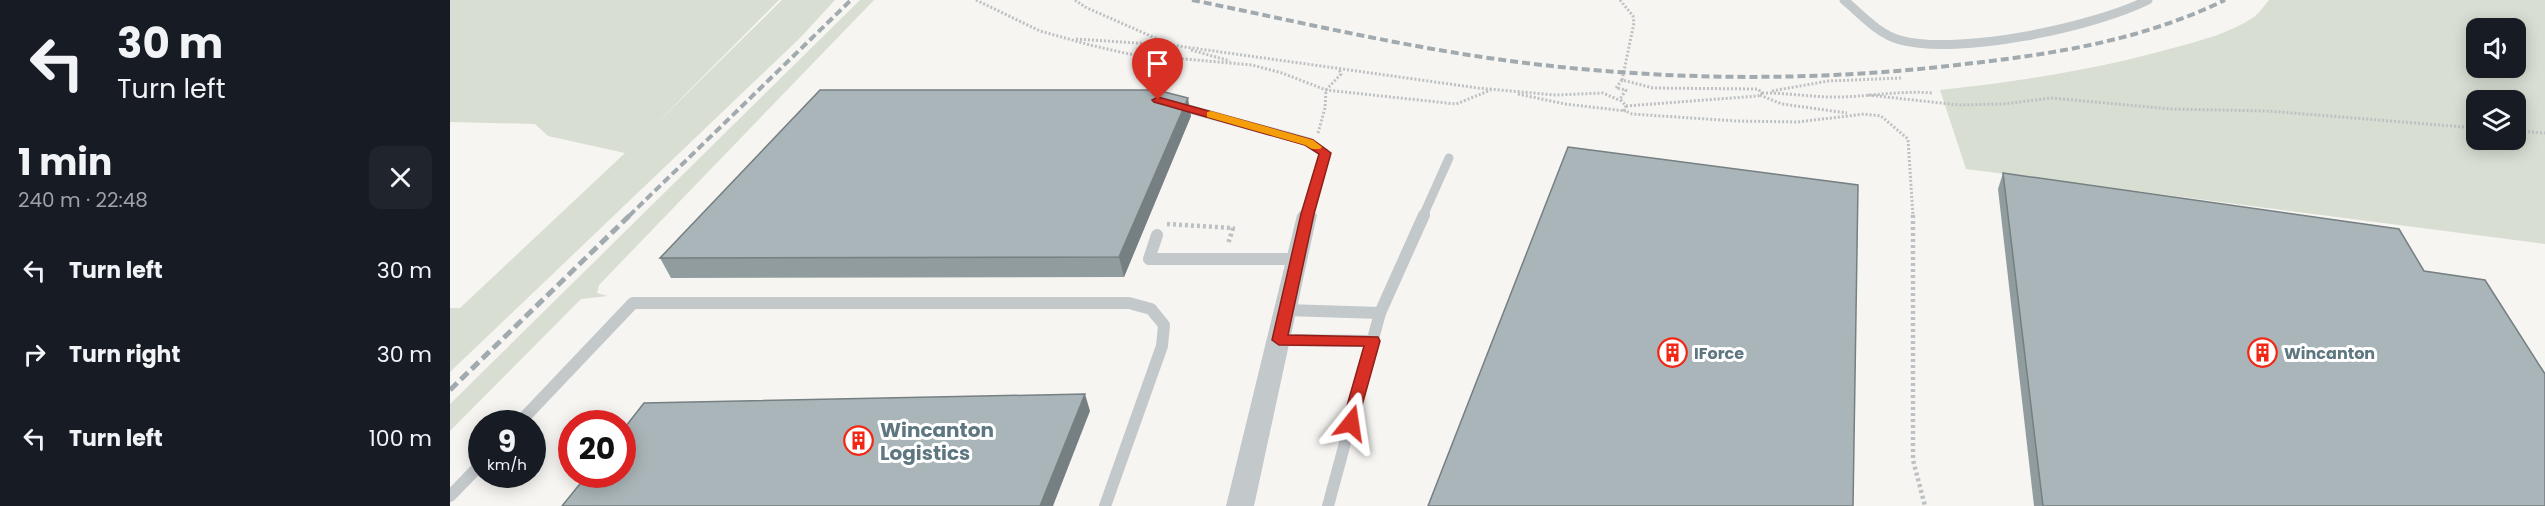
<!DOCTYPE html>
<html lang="en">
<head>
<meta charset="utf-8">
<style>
  :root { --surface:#171b24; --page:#20242c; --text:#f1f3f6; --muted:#9ea1a6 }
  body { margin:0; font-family:Poppins,sans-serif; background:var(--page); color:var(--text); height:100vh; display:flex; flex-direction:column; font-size:22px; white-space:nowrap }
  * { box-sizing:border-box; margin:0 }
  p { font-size:20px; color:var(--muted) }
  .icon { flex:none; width:33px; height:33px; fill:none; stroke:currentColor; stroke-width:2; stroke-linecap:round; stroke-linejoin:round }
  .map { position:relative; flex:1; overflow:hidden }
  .details { display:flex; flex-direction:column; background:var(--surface); width:450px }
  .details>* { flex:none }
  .top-card { background:#171b24; color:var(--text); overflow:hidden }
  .tools { position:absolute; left:2016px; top:18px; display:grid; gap:12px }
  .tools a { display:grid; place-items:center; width:60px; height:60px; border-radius:12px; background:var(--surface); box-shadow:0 3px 15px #0003; font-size:30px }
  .speed { position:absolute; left:18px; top:410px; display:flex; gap:12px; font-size:30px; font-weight:700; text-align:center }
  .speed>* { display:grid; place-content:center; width:78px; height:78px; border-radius:50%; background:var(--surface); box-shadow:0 3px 15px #0003; line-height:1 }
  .speed small { font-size:15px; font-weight:400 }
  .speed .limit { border:9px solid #d22; background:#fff; color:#111 }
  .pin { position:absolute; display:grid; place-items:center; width:51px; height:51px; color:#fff; margin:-62px -26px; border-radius:50% 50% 50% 0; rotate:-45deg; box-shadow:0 0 6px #0007 }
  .pin .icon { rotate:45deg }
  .me { position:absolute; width:66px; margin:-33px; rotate:15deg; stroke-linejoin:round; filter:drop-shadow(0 0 4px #0008) }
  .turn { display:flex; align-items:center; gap:21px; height:126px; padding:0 18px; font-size:27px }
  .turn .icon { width:78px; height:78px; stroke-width:2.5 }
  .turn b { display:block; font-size:42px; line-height:51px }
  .round { display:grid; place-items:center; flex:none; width:63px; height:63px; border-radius:12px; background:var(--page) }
  .head { display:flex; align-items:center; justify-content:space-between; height:102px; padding:0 18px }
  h1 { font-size:36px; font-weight:700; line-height:45px }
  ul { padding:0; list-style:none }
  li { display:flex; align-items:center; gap:18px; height:84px; padding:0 18px }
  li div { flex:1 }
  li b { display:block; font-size:22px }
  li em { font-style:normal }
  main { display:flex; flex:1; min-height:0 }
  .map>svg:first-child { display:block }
</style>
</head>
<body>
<main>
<section class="details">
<div class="top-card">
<div class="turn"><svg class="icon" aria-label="left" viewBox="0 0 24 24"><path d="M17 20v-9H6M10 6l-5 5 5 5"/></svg><div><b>30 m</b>Turn left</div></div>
</div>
<div class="head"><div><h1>1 min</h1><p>240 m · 22:48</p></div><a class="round"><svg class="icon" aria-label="close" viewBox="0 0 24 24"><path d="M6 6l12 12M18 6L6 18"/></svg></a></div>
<ul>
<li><svg class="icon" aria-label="left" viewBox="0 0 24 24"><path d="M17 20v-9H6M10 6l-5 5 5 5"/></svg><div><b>Turn left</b></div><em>30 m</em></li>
<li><svg class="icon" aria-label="right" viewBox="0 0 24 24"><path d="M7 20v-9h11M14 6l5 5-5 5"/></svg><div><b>Turn right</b></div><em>30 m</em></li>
<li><svg class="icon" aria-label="left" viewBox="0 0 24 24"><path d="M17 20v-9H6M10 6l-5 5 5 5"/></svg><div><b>Turn left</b></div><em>100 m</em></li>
</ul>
</section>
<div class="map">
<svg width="2095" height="506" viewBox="0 0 2095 506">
  <rect width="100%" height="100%" fill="#f6f5f2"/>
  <g fill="#d8ded2" fill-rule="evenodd">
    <path d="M0,0h329l-128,129 131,-129h53l-35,38 -350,334v-64h10l165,-155 -77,-17 -13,-12 -85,-2z"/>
    <path d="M410,0h14l-275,285 -2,8 11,3 -27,3 -131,132v-27z"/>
    <path d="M1819,0h276v244l-579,-75 -26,-79c79,-9 156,-20 233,-42 27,-7 57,-15 81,-31 6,-5 11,-12 15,-17zM2026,28h40v40h-40zM2026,100h40v40h-40z"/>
  </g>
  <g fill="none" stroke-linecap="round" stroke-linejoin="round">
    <g stroke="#bec1c3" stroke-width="3" stroke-dasharray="2 2" stroke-linecap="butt">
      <path d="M526,0l64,31 50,14 39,9 123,11 30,8 44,17 130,14 35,-14"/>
      <path d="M625,0l10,7 86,38 307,43 77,7 48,-2 18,8"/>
      <path d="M1170,0l13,16 1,7 -12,57 31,8 105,1 4,4 -4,3 -132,10"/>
      <path d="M626,39l91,6"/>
      <path d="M741,50l39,11"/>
      <path d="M1172,80l-6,8 10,2 -6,9 6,7 -2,4 8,4 104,7 62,1 66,-8 17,2 27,23 5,77"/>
      <path d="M1322,91l56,-10 73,-3"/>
      <path d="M1312,93c22,0 44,3 66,4 35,1 68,-7 104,-4"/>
      <path d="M1068,94l47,10 61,7"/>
      <path d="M1310,95l22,9 65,9"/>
      <path d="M1418,95l91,10 45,-1 47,-6 120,11 97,2 208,17"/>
      <path d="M2066,131l29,2"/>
      <path d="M868,133l7,-25 1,-18 15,-16 -2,-5"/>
    </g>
    <g stroke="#bec1c3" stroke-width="4.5" stroke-dasharray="3 3" stroke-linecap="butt">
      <path d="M1463,215v245l12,46"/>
      <path d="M717,224l66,4 -5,16"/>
    </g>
    <g stroke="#c3c8cb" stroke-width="9">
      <path d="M1394,0c17,14 34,34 56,40 58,16 194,-13 248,-40"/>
      <path d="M728,106l131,36 16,11 -18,62"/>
      <path d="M973,216l26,-58"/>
    </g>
    <g stroke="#c3c8cb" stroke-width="12">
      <path d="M707,235l-8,24h148"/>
      <path d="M836,310l94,3"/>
      <path d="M829,340l94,1"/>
      <path d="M69,423l114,-120h496l22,6 13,16 -2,21 -57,160"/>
      <path d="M0,496l32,-33"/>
      <path d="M878,506l52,-193 44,-98"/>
    </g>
    <path fill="#c3c8cb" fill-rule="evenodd" d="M857,209l7,2 3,4 -63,291h-28l71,-291 3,-4z"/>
    <g stroke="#a1aaae" stroke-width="4" stroke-dasharray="8 4" stroke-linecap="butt">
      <path d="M742,0c108,22 216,48 326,62 149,19 299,20 447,2 90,-10 178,-24 260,-64"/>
      <path d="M179,216l222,-216"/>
    </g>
    <path stroke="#a1aaae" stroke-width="5" stroke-dasharray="10 5" stroke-linecap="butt" d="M0,390l180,-175"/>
  </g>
  <g fill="#919c9e">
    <path d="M741,116l-67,161 -453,1 -11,-20z"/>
    <path d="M1553,173l542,333h-511l-36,-317z"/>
  </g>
  <g fill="#767f81">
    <path d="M738,98l3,18 -67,161 -5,-20z"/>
    <path d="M635,394l5,17 -37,95h-13z"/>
  </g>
  <g fill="#a9b5b8" stroke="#767f81" stroke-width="1.5">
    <path d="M370,90h337l31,8 -69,159 -459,1z"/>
    <path d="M1118,147l290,38 -5,321h-425z"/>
    <path d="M1553,173l396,56 25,42 61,9 60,94v132h-502z"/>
    <path d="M635,394l-45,112h-478l26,-32h34v-43l22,-28z"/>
  </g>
  <path fill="#d93025" stroke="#8d1f18" stroke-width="1.5" d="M708,97l155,43 18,13 -17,61 -26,121 90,2 2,4 -24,86h-11l-3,-4 22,-77 -85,-1 -7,-5 29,-126 18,-60 -14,-9 -151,-43 -2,-2z"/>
  <path fill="#f59e0b" d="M761,111l102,29 9,7 -2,2h-8l-7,-4 -98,-28v-5z"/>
  <defs>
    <symbol id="building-ring" viewBox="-11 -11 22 22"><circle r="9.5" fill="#fff" stroke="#f32715" stroke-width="1.5"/><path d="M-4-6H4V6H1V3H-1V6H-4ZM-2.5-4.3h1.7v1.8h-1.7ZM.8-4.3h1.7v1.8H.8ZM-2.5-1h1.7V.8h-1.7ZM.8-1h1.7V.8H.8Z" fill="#f32715"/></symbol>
  </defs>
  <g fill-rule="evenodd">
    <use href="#building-ring" x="1206" y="336" width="33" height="33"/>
    <use href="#building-ring" x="1796" y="336" width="33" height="33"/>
    <use href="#building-ring" x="392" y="424" width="33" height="33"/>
  </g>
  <g text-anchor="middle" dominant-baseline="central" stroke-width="6" stroke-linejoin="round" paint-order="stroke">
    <g font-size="16" font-weight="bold" fill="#5e7680" stroke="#fff" text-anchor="start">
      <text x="1244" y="353">IForce</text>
      <text x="1834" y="353">Wincanton</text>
    </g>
    <g font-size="20" font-weight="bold" fill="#5e7680" stroke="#fff" text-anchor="start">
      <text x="430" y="430">Wincanton<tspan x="430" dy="23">Logistics</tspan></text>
    </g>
  </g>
</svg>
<div class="tools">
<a><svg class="icon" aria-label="sound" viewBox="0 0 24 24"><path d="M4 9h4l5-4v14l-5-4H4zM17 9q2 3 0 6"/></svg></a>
<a><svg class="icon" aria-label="layers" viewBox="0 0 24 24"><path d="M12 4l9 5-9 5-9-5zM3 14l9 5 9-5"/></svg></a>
</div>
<div class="speed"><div>9<small>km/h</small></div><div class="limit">20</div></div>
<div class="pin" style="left:708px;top:100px;background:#d93025"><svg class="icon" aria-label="arrive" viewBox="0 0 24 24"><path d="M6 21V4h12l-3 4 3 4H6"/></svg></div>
<svg class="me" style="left:901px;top:423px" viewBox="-20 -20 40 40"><path d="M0-17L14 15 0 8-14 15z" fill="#d93025" stroke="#fff" stroke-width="4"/></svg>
</div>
</main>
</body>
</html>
